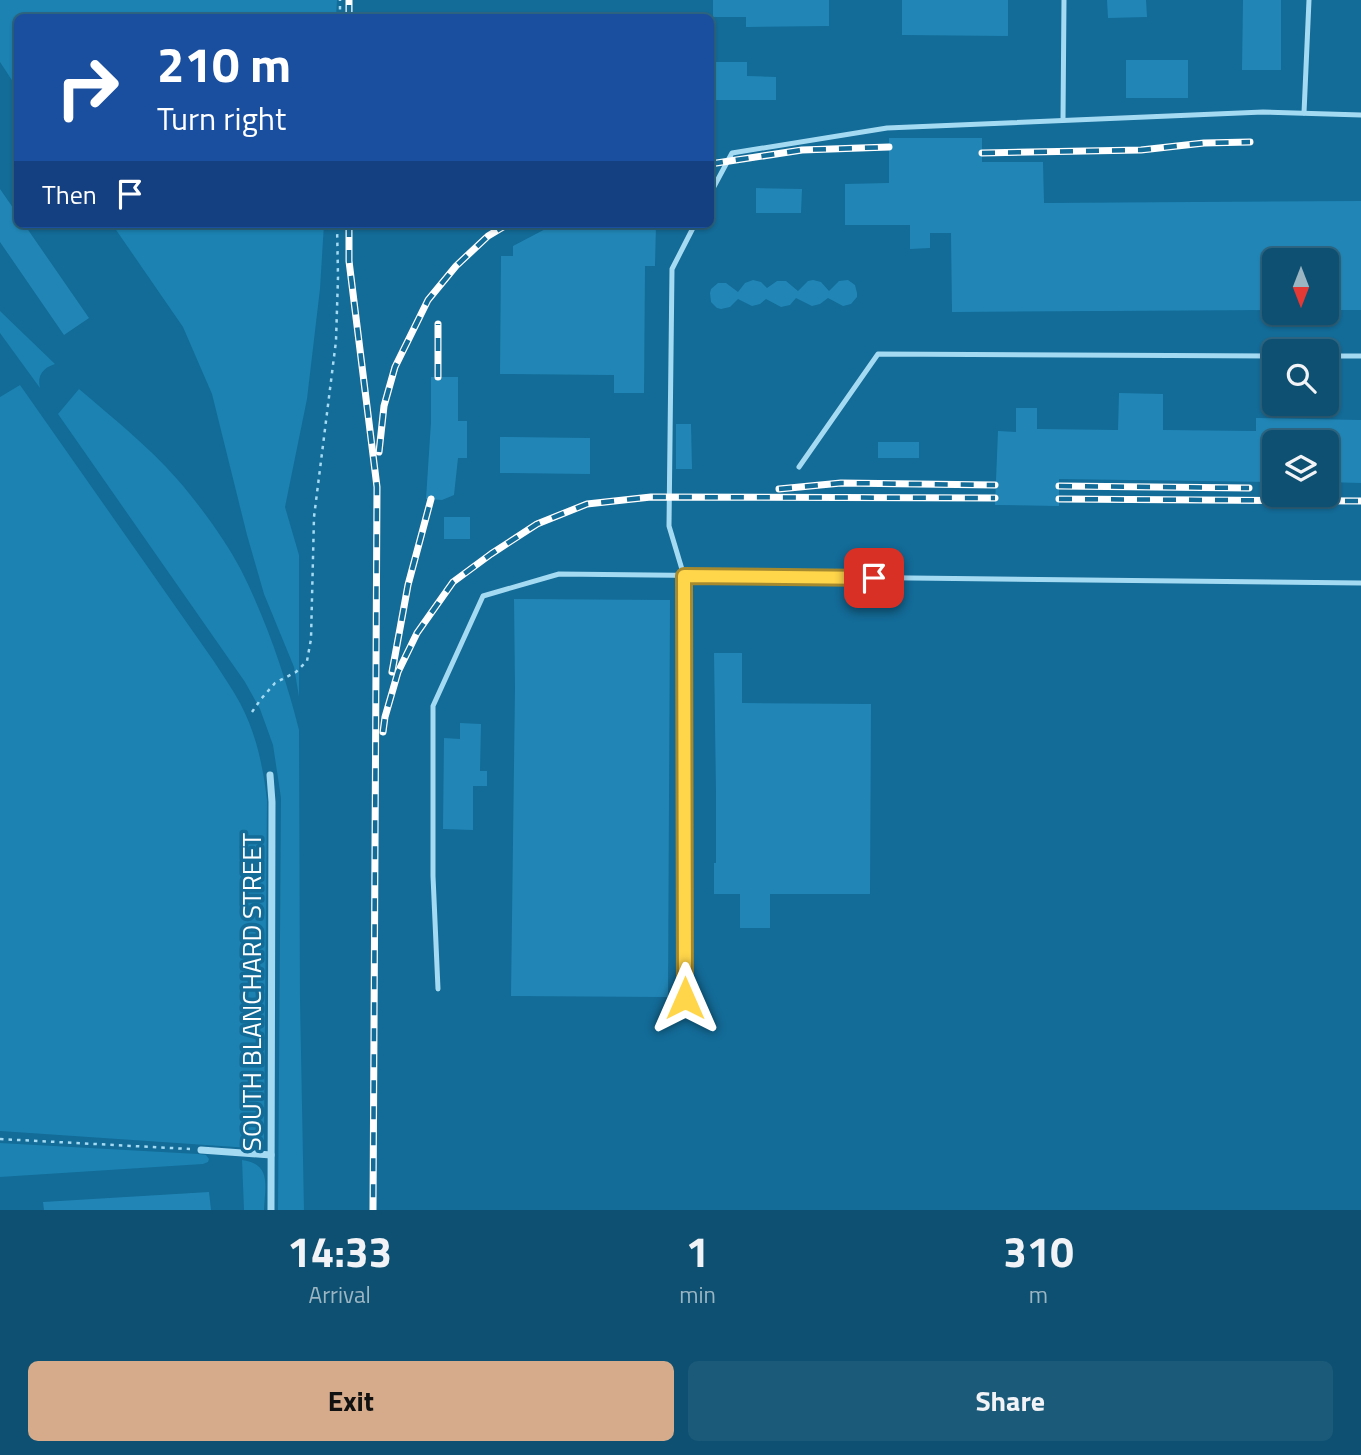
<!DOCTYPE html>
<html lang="en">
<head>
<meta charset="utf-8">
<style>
  :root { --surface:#0e5071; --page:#1c5a79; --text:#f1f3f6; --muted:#9bb5c3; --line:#2e6784; --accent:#d6ab8b }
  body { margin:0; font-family:"Titillium Web",sans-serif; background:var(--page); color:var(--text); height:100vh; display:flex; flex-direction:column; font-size:26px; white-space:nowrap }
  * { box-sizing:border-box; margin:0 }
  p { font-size:23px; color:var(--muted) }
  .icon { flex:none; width:38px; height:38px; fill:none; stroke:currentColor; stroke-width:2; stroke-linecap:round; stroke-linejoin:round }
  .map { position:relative; height:1210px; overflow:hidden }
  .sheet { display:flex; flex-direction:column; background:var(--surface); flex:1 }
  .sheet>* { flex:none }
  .hud { position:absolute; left:14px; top:14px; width:700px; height:214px; border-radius:10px; box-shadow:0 2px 5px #0004,0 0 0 2px var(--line); background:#1a4fa0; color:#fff; overflow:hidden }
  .needle { width:46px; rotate:180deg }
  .fabs { position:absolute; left:1262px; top:248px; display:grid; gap:14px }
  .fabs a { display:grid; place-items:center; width:77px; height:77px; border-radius:10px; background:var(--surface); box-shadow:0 2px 5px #0004,0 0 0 2px var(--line); font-size:35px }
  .pin { position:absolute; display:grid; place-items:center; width:60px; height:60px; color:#fff; margin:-30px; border-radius:14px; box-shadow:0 4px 10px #0006 }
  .me { position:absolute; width:77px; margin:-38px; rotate:0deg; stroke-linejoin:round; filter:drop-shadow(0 0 5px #0008) }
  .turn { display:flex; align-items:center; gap:24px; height:147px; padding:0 28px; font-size:32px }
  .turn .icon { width:91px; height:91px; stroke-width:2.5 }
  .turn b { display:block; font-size:49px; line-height:60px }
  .then { display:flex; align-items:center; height:66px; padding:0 28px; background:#0003; gap:14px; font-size:26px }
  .eta { display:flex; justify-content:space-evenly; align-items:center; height:119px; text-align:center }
  .eta b { font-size:42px; font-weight:700; line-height:49px }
  .button { display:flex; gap:14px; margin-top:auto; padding:14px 28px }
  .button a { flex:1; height:80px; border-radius:10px; background:var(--accent); color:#111; font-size:28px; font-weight:700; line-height:80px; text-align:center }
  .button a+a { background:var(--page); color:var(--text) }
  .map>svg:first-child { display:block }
</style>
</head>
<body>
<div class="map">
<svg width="1361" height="1210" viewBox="0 0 1361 1210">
  <rect width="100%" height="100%" fill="#136b97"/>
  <g fill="#1b82b1">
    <path d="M0,0h337l-1,17 -318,1 -1,70 -17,-26z"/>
    <path d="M112,224h212l-4,65 -13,110 -22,108 14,48v142l-5,-30 -30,-73 -17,-59 -35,-141 -29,-67z"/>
    <path d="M0,311l55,53c-12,4 -18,11 -15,24l-40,-55z"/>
    <path d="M20,385l193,275c9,14 19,28 27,43 16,30 23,63 27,97l-3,340 -14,8 -250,-17v-734z"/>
    <path d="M79,389c34,29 69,57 98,90 22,25 49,62 64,91 24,47 46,110 58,160l1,269 4,211h-26l3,-412 -8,-53 -13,-36 -15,-27 -187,-268z"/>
    <path d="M0,1143l198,11 8,1 3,4 -1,3 -5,2 -203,13z"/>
    <path d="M242,1160c30,4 23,26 22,50h-20z"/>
  </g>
  <g fill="#2186b6">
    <path d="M713,0h116v26l-83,1v-10h-33z"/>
    <path d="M902,0h106v36l-106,-1z"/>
    <path d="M1107,0h39l1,17 -39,1z"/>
    <path d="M1243,0h38v70h-39z"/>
    <rect x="1126" y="60" width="62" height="38"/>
    <path d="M712,62h35v14l29,1v23h-65z"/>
    <path d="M889,138h93v24h61l1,41 317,-2v109h-35v-49h-52v49l-322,2 -1,-79h-21v15l-20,1v-24h-65v-41l44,-1z"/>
    <path d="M756,188l46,1 -1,24h-45z"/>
    <path d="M0,189l18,26v9h6l65,94 -25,17 -64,-93z"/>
    <path d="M555,224h101l-1,42h-10l-1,127h-30v-18l-114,-1 1,-118h12v-10z"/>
    <path d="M753,280l8,2 6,6 10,-7h9l12,10 10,-10 5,-1 8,2 8,9 10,-10 9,-1 7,5 2,8v4l-6,7 -8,2 -15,-8 -8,6 -8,2 -16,-8 -6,7 -9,2 -15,-8 -6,5 -8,2 -14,-7 -8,8 -9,2 -4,-1 -6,-6 -1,-9 1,-4 7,-6h8l12,9 7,-9z"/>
    <path d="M431,377h27v44h9v37h-9l-4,37 -12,5 -16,-1 5,-77z"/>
    <path d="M1119,393l44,1v36l93,1v-13l105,2v63l-35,-1v-39h-52v39l-215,-3v27l-64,-1 3,-74 18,1v-24h21v21l81,1z"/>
    <path d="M676,424h15l1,45h-16z"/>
    <path d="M500,437l90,1v36l-90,-1z"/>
    <rect x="878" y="442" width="41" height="16"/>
    <rect x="444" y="517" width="26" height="22"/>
    <path d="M514,599l156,1 -2,397 -157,-1 4,-308z"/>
    <path d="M714,653h28v50l129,1 -1,190h-100v34h-30v-34h-26v-31h2v-71z"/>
    <path d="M460,723l21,1 -1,47h7v15h-14v44l-30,-1 1,-91 16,1z"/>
    <path d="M209,1192l2,18h-167l-1,-8z"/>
  </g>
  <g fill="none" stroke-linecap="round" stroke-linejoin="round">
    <g stroke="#a5daf3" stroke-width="2.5" stroke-dasharray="3.5 5" stroke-linecap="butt">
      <path d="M340,18v-18"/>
      <path d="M252,712l9,-13 14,-16 21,-11 11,-11 4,-22 3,-122 22,-176 2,-64 -1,-53"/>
      <path d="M0,1139l190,10"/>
    </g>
    <g stroke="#a5daf3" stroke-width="5">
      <path d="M1304,113l5,-113"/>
      <path d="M1063,120l1,-120"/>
      <path d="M710,194l22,-41 155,-25 376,-16 98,3"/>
      <path d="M1326,356h35"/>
      <path d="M799,467l79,-113 396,2"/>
      <path d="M438,989l-5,-113v-170l50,-110 76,-22 802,9"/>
      <path d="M685,998l-1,-422 -15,-50 3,-257 23,-45"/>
    </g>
    <g stroke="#a5daf3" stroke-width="7">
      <path d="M270,775l2,27 -1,408"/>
      <path d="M201,1150l70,5"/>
    </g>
    <defs>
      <g id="rail">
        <path d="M349,18v-18"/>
        <path d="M982,153l159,-3 63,-7 46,-1"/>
        <path d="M710,164l92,-14 87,-3"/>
        <path d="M349,224v37l28,226 -4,723"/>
        <path d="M438,377v-53"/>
        <path d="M379,452l5,-46 11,-39 33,-67 28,-34 32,-30 20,-12"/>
        <path d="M1059,486l190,2"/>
        <path d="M779,489l62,-6 154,2"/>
        <path d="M1059,499l302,2"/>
        <path d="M392,672l16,-87 23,-86"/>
        <path d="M383,732l2,-15 13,-45 19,-39 36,-51 38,-28 46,-30 50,-20 64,-7 344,1"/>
      </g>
    </defs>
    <use href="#rail" stroke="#fff" stroke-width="7"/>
    <use href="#rail" stroke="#136b97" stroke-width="4.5" stroke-dasharray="13" stroke-linecap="butt"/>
  </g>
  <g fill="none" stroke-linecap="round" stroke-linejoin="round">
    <defs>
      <path id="route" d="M685,998l-1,-422 190,2"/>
    </defs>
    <use href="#route" stroke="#a68a30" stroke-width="18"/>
    <use href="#route" stroke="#ffd54a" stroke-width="12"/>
  </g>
  <g text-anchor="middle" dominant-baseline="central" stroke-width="7" stroke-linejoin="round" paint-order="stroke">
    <g font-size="26" fill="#fff" stroke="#136b97">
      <text transform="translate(251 992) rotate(-90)">SOUTH BLANCHARD STREET</text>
    </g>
  </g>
</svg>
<div class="fabs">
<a><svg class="needle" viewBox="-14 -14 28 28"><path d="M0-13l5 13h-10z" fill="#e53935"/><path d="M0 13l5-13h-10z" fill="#9bb5c3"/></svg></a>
<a><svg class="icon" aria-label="search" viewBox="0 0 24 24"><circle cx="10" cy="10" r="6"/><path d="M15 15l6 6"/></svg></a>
<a><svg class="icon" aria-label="layers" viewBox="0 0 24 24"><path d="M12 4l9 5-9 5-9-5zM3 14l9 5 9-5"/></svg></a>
</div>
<div class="pin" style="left:874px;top:578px;background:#d93025"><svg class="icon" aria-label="arrive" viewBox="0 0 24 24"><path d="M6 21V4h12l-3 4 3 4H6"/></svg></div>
<svg class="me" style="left:685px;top:998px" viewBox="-20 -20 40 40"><path d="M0-17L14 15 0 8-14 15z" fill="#ffd54a" stroke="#fff" stroke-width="4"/></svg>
<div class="hud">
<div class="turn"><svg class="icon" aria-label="right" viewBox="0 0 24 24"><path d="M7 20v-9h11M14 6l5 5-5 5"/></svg><div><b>210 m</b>Turn right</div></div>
<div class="then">Then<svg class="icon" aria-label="arrive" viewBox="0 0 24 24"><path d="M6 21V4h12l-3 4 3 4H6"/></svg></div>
</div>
</div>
<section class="sheet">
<div class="eta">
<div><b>14:33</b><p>Arrival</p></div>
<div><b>1</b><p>min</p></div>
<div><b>310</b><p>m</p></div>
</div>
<div class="button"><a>Exit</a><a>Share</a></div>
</section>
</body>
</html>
